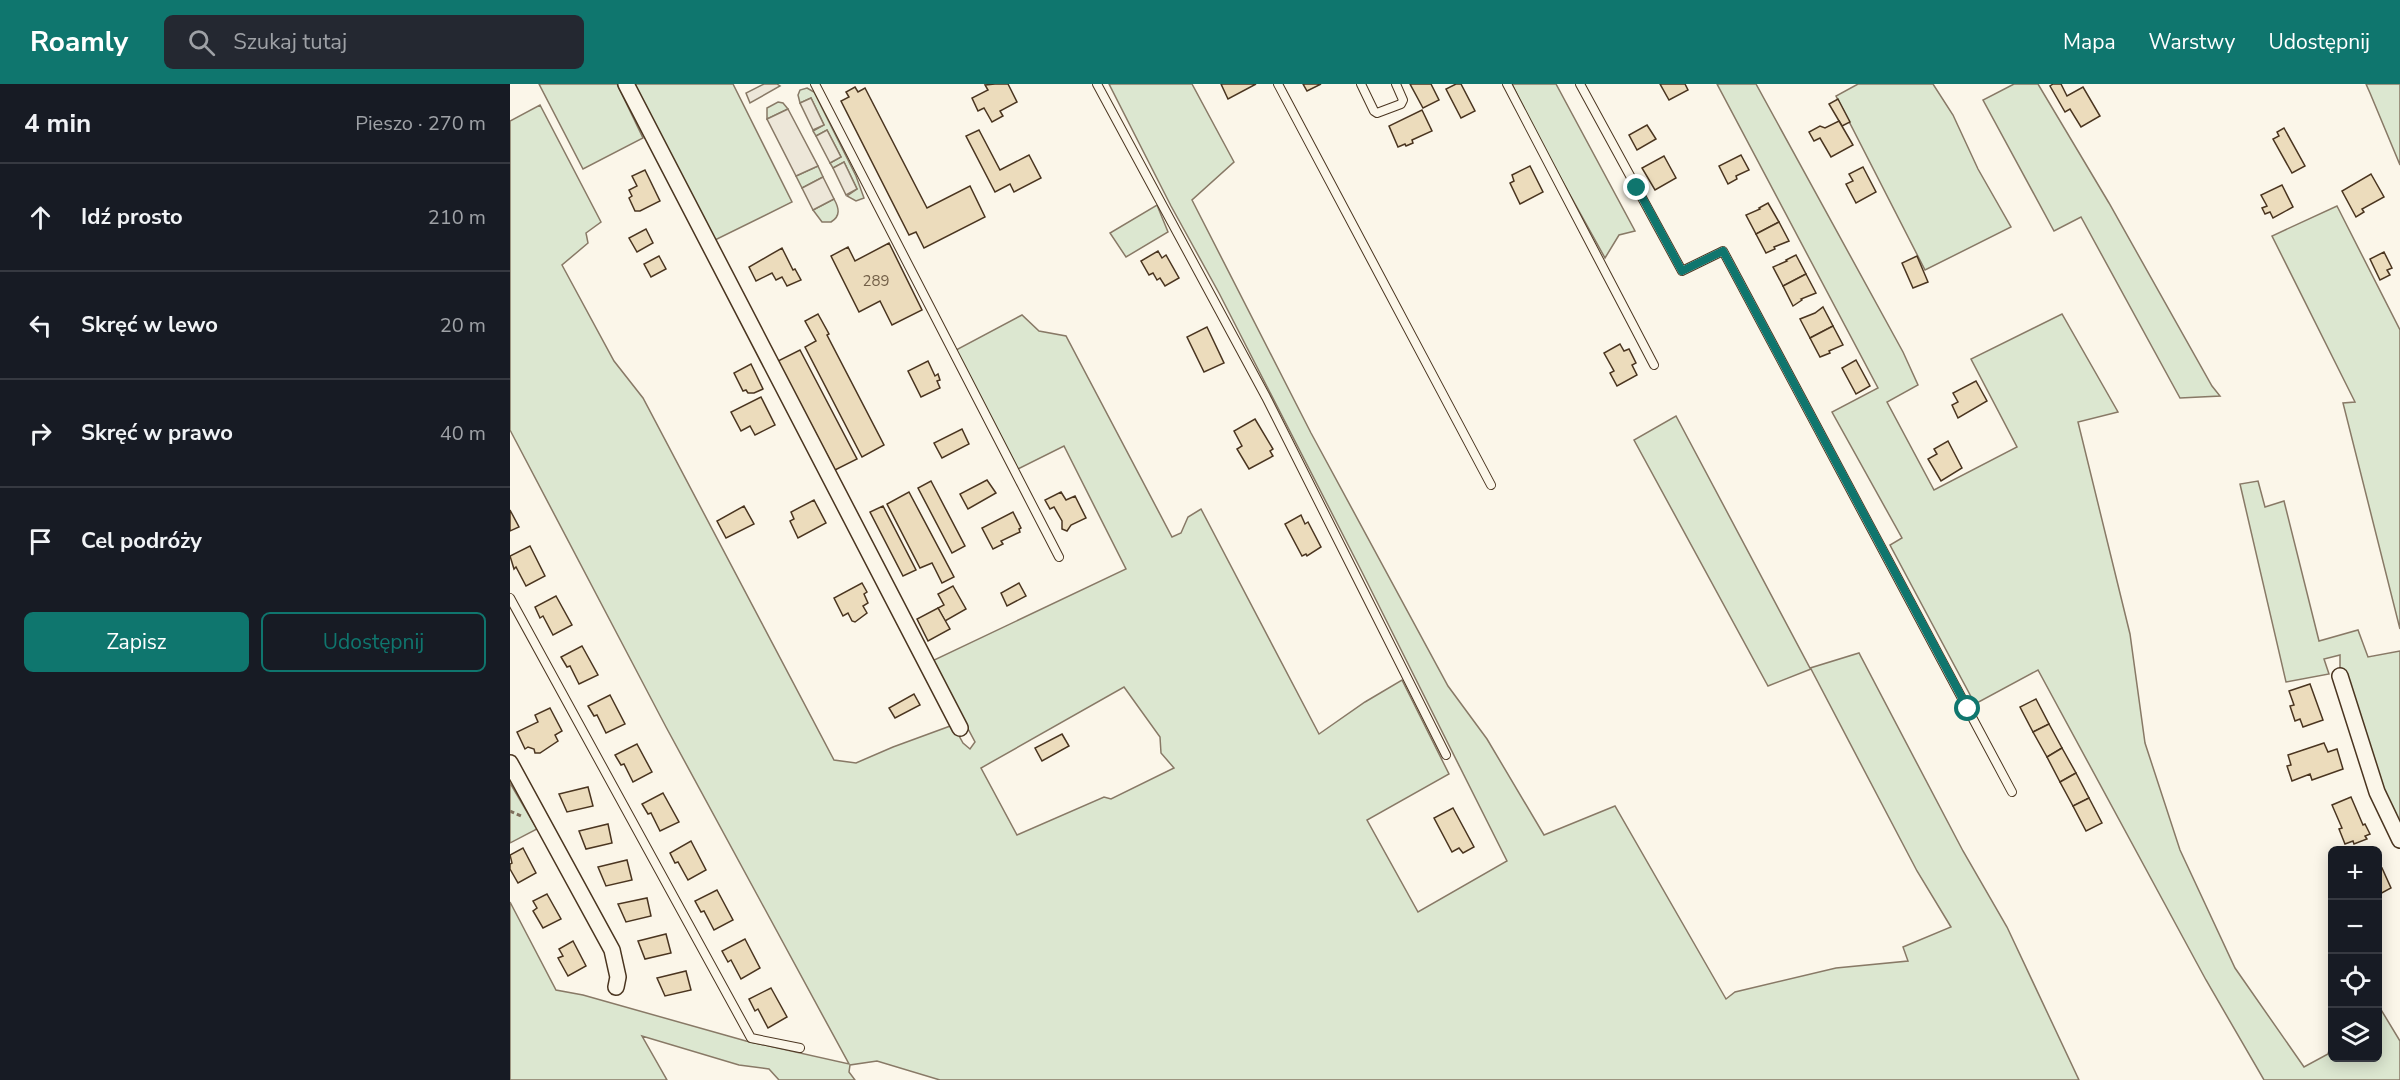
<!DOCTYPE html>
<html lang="pl">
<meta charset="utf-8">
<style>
body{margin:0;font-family:"Nunito Sans",sans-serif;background:#242831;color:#f1f3f6}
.controls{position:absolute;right:18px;bottom:18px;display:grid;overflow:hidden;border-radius:9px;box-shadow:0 3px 15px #0003}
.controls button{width:54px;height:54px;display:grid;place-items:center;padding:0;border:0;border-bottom:2px solid #363941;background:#171b24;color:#f1f3f6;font:30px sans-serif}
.stop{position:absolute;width:18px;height:18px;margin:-14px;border:4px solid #0f766e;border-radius:50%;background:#fff}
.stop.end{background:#0f766e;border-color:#fff;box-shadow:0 2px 6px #0008}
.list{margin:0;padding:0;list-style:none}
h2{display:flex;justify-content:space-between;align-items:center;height:78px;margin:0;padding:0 24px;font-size:26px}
h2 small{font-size:20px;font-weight:400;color:#9ea1a6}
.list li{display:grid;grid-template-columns:39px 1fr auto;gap:18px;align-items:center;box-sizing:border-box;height:108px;padding:0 24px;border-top:2px solid #363941}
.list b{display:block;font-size:22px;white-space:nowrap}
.list em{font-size:20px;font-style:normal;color:#9ea1a6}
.actions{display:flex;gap:12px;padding:18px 24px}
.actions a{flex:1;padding:14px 0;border:2px solid #0f766e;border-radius:9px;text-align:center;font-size:21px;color:#0f766e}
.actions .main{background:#0f766e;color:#fff}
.icon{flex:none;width:33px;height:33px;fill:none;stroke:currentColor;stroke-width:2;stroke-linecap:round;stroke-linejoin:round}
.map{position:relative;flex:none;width:1890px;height:996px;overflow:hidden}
header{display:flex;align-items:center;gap:36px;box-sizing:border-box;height:84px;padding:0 30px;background:#0f766e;color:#fff}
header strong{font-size:28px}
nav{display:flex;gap:33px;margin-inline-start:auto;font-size:21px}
.search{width:420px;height:54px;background:#242831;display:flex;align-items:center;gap:15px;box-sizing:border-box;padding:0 21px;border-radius:9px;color:#9ea1a6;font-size:22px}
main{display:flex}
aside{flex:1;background:#171b24}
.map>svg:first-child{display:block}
</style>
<header>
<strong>Roamly</strong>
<div class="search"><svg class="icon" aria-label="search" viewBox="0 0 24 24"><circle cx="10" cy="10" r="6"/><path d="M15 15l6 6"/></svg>Szukaj tutaj</div>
<nav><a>Mapa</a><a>Warstwy</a><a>Udostępnij</a></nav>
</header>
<main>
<aside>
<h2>4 min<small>Pieszo · 270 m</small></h2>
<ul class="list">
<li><svg class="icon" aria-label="ahead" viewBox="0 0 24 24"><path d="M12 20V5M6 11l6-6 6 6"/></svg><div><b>Idź prosto</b></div><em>210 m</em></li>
<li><svg class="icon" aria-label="left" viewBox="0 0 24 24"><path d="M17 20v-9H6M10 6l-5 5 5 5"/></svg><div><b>Skręć w lewo</b></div><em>20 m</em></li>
<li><svg class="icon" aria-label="right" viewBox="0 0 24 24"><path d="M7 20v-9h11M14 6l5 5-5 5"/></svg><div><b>Skręć w prawo</b></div><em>40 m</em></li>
<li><svg class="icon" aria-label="arrive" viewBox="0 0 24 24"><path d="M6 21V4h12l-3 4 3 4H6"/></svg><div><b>Cel podróży</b></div></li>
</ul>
<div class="actions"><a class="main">Zapisz</a><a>Udostępnij</a></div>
</aside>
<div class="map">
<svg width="1890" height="996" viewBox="0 0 1890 996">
<rect width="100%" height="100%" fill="#fbf6e9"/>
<!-- green -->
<g fill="#dce7d0" stroke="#887966" stroke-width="1.5" fill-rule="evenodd">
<polygon points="29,0 107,0 133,54 73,85"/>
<polygon points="122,0 223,0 282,118 203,157"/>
<path d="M599,0H682L724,78L682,116L801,349L938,602L977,655L1034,751L1105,722L1216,915L1225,908L1326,884L1398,877L1393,863L1441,843L1407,787L1301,585L1258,602L1124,356L1166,332L1300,584L1349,569L1453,767L1497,843L1569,996H430L367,977L340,981L339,988L345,996H269L259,985L229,981L132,952L157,996H0V818L46,906L73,911L236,957L339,980L156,643L0,346V37L30,21L91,138L76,149L78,159L52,181L104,277L133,314L324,676L346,679L383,663L443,641L453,659L460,665L465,658L422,577L616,485L554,362L508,385L446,266L512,231L529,247L556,252L662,453L671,449L678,433L691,425L809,650L855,618L892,596L939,690L857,736L908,828L997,777L852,488L709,209L661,122ZM614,603L650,653L651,669L664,684L601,715L594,713L507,751L471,684Z"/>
<polygon points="1002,0 1046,0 1125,147 1109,151 1095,174 1023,44"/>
<polygon points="1207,0 1246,0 1393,268 1408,301 1377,318 1424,406 1507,363 1461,275 1552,230 1608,328 1568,338 1620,550 1635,659 1670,766 1725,884 1794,983 1818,970 1822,955 1822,974 1868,974 1868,925 1870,924 1890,957 1890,996 1754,996 1696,896 1528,586 1465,620 1380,461 1392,454 1322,328 1368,304"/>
<polygon points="1348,0 1423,0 1443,31 1468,85 1501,143 1415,186 1326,12"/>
<polygon points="1504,0 1528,0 1599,119 1702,302 1710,312 1670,314 1571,133 1544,147 1473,16"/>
<polygon points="1856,0 1890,0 1890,81 1860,9"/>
<polygon points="297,4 304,8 346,92 354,114 346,117 337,112 347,105 334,78 323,84 320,79 331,73 317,46 306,52 303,47 314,41 301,14 290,19 288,11 290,6"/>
<polygon points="268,18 273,19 278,25 257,35 257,24"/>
<polygon points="308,82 313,93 292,104 286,92"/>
<path d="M324,115C329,124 331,132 321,138H312L303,126Z"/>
<polygon points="647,121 658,148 616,173 600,149"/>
<polygon points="1827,122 1890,246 1890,545 1833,319 1845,318 1762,152"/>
<polygon points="1748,397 1755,423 1774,417 1809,557 1848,546 1858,573 1890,567 1890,739 1882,726 1830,592 1830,571 1814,575 1819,590 1776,598 1730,400"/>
<polygon points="0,699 27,745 0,759"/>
</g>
<!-- parking -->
<g fill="#ede7d9" stroke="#887966" stroke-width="1.5">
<polygon points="254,0 267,0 270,2 240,19 236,9"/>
<polygon points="301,14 314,41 303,46 290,19"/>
<polygon points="278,25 308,82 286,92 257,35"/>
<polygon points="317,46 331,73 320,79 306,52"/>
<polygon points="334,78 347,105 336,111 323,84"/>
<polygon points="313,93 324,115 303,126 292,104"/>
</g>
<!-- building -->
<g fill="#ecdcbc" stroke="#4a3520" stroke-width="1.5">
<polygon points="485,0 498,0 507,18 490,27 493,32 482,38 474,24 468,27 462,14 478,6 475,1"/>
<polygon points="711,0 746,0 718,15"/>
<polygon points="793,0 811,0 797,7"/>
<polygon points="900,0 921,0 929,16 913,24"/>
<polygon points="946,0 951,0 965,27 951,34 936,5"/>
<polygon points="1150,0 1175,0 1178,6 1159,16"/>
<polygon points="1543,0 1551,0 1557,12 1573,3 1590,32 1571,43 1560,25 1555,28 1540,2"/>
<polygon points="345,3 348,8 355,4 417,124 460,102 475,133 414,164 406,148 399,151 331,17 339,13 336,8"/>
<polygon points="1328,15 1340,38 1332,42 1319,20"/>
<polygon points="912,26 922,47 902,56 903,59 896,62 895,60 888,63 879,42"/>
<polygon points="1329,37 1343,61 1321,73 1310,54 1304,57 1299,48 1310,42 1315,44"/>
<polygon points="1137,41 1146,55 1127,66 1119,51"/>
<polygon points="1774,44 1795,82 1782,89 1763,55 1769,52 1767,48"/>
<polygon points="469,46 490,86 519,71 531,94 504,108 500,100 485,108 456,52"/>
<polygon points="1231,71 1239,86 1226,92 1227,95 1218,100 1209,82"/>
<polygon points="1154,72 1166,94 1145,106 1132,84"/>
<polygon points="1020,82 1033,108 1010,120 1000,99 1004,97 1002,91"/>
<polygon points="1353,83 1366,108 1346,119 1336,100 1343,97 1339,90"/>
<polygon points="135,86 150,117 130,127 125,127 119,114 122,112 119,106 127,102 122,92"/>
<polygon points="1861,90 1874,113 1852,125 1854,128 1846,133 1832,107"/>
<polygon points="1772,101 1783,123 1763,134 1760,128 1755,130 1752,124 1757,122 1751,111"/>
<polygon points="1258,119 1269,138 1246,150 1236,131 1250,125 1249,124"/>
<polygon points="1269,138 1279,157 1264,163 1265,165 1256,169 1246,150"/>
<polygon points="136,145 143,159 127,168 119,154"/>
<polygon points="379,159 412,226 382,241 370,217 349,228 321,172 338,163 345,177"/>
<polygon points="272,164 283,186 285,185 291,196 277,202 272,193 266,196 262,189 246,197 239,183"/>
<polygon points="648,167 652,174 656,171 669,194 655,202 650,194 647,196 643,189 639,191 631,177"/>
<polygon points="1874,168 1882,184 1877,186 1880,191 1870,196 1860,175"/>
<polygon points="1286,171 1296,190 1273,202 1263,183 1277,177 1276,176"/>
<polygon points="149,172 156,185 141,193 134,180"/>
<polygon points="1407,172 1418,198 1403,204 1392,179"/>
<polygon points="1296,190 1306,209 1291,215 1292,216 1283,222 1273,202"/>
<polygon points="1313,223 1323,242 1300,254 1290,235 1305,229"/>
<polygon points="308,230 319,250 317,251 374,361 352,373 295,263 306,257 295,237"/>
<polygon points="1323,242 1333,261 1319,267 1320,269 1310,273 1300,254"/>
<polygon points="697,243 714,279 694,288 677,253"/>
<polygon points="1110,260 1114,267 1119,265 1126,279 1122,281 1127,291 1107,302 1100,289 1104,287 1094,269"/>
<polygon points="290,266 347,375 325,386 268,277"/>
<polygon points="1346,276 1360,302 1346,310 1332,284"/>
<polygon points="418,277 425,292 428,290 430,296 427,297 430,304 411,313 398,287"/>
<polygon points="241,280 253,305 244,309 238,309 236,306 233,307 224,289"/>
<polygon points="1466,297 1477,317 1448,334 1442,321 1448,318 1443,309"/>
<polygon points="251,313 265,341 245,351 240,342 231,347 221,328"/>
<polygon points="745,335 763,365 760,367 763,372 739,385 727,365 732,362 724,347"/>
<polygon points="452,345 459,360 432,374 424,359"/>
<polygon points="1438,357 1452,384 1431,397 1418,375 1427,370 1424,365"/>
<polygon points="477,396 486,409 458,425 450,410"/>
<polygon points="421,397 455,462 442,469 408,404"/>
<polygon points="399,408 444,493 432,499 422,479 410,484 377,420"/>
<polygon points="551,408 556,416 565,412 576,434 561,441 557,447 552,445 552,437 544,423 540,425 535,416"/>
<polygon points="304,416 316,439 288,454 280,437 284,435 281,428"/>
<polygon points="234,422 244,440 216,454 207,437"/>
<polygon points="373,422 406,486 393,492 360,428"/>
<polygon points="0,426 9,443 0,447"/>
<polygon points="503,428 511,444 509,445 510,448 491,457 493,460 483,465 472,444"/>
<polygon points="791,431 795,440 798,438 811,463 797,472 796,470 792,472 775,440"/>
<polygon points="20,462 35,492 16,502 6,483 4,485 0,472"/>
<polygon points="352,499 357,508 354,510 358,519 353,522 357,529 345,538 342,537 338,529 333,532 324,514"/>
<polygon points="509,499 516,512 497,522 491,509"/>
<polygon points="443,502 456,525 435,537 428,524 434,521 428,510"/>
<polygon points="46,512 62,541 43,551 33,532 30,534 25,523"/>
<polygon points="428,524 440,545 418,557 407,535"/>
<polygon points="72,562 88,591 69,600 60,582 57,583 51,573"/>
<polygon points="1800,600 1813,636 1793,643 1790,635 1785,637 1780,622 1784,621 1779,607"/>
<polygon points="404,610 410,621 385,634 379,624"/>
<polygon points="100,611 115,640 96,649 87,631 84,632 78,622"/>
<polygon points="1526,615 1539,640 1523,648 1510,623"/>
<polygon points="40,624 52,647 45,651 48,657 30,669 25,669 24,665 18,663 15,665 7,648 28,638 25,631"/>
<polygon points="1539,640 1552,664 1537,673 1523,648"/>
<polygon points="552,650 559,662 532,677 525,664"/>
<polygon points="1814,659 1818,668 1827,665 1833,685 1802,696 1800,690 1782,697 1777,682 1781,681 1778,671"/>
<polygon points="127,660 142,688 123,698 114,680 111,681 105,671"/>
<polygon points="1552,664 1566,689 1550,698 1537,673"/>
<polygon points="1566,689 1579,714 1563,722 1550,698"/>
<polygon points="78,703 83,722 57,728 49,710"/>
<polygon points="153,709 169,738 150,747 141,729 138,730 132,720"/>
<polygon points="1841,713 1853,741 1855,740 1860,750 1855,752 1857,755 1844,760 1843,757 1835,760 1829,745 1832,744 1822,721"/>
<polygon points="1579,714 1592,739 1576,747 1563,722"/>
<polygon points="943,724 964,763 953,769 949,764 942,768 924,734"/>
<polygon points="98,740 102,759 76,765 69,747"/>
<polygon points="181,757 196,786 178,796 168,778 165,779 160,769"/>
<polygon points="13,764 26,789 8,799 0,785 0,780 2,779 0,771"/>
<polygon points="117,776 122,796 96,802 88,783"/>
<polygon points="1868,781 1870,785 1872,784 1881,804 1868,811"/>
<polygon points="207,806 223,836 204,846 194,827 191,828 185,817"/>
<polygon points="37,810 51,835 33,844 23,827 27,824 23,817"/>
<polygon points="137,814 141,832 116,838 108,820"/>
<polygon points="156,850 161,869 135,875 128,857"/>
<polygon points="235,855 250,884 231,895 221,876 218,878 212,867"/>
<polygon points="63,857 76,882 58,892 48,874 53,872 49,865"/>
<polygon points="176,887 181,906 155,912 147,894"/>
<polygon points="261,904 277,933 258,944 248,925 245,927 239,915"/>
</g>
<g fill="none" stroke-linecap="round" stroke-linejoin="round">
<defs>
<g id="lane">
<polyline points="305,0 549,473"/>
<polyline points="587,0 756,313 936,671"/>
<polyline points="768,0 981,401"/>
<polyline points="851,0 864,27 867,29 891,20 893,16 886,0"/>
<polyline points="997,0 1144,281"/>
<polyline points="1070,0 1172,187 1213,167 1502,708"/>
<polyline points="0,514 241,954 290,964"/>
</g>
<g id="street">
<polyline points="116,0 450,644"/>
<polyline points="1830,592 1867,708 1890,756"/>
<polyline points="0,679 102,866 108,893 106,903"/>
</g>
</defs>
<!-- lane casing -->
<use href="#lane" stroke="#4a3520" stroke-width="10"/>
<!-- street casing -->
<use href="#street" stroke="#4a3520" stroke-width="18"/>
<!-- path -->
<polyline stroke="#7f6f5c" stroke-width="3" stroke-dasharray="4.5 3" stroke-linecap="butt" points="0,727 11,732"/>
<!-- lane -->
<use href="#lane" stroke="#fbf6e9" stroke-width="8"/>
<!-- street -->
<use href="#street" stroke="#fbf6e9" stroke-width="15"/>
</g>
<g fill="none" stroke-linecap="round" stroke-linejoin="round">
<!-- route -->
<polyline stroke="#0f766e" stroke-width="8" points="1127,104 1172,187 1213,167 1458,625"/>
</g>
<g text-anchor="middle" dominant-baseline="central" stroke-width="4.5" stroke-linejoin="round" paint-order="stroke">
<!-- number labels -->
<g font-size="15" fill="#725f47">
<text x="366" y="197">289</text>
</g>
</g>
</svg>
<div class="controls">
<button>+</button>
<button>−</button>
<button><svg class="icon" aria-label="locate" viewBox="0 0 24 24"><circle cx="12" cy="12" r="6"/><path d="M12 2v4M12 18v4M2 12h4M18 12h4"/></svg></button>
<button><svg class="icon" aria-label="layers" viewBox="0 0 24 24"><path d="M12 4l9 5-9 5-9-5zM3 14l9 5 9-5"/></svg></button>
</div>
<div class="stop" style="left:1458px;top:625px"></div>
<div class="stop end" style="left:1127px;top:104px"></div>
</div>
</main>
